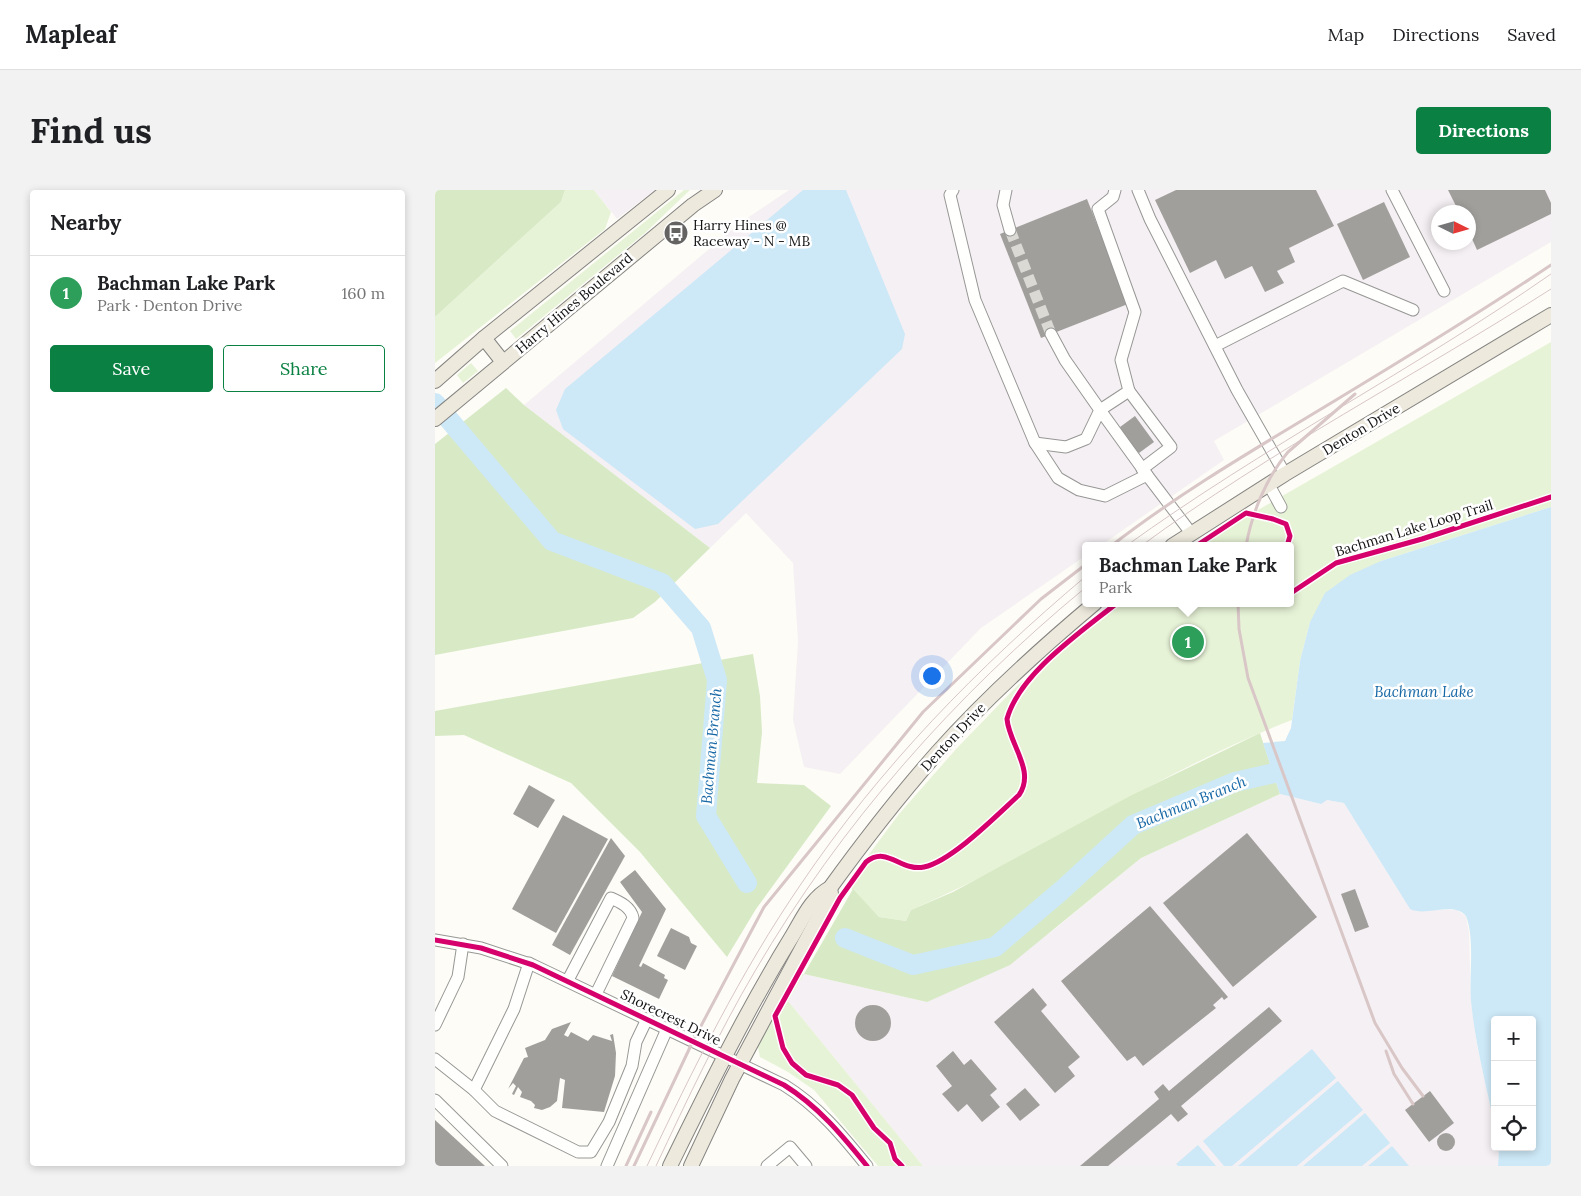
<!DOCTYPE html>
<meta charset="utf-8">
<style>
body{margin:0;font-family:Lora,serif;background:#f2f2f2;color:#202124}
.controls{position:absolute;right:15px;bottom:15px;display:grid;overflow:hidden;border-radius:5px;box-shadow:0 2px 8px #0003}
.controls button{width:45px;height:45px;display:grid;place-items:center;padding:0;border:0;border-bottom:1px solid #e0e0e0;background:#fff;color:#202124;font:25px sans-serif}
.compass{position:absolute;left:996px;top:15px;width:45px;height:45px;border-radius:50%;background:#fff;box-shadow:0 2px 8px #0003;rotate:95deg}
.you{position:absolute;left:496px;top:485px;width:18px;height:18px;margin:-12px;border:4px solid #fff;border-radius:50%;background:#1a73e8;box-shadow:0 0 0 8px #1a73e833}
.badge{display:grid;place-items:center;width:32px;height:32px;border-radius:50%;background:#0b8043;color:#fff;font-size:16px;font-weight:700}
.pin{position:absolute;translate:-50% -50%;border:2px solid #fff;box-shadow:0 1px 5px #0006}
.popup{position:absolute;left:647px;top:352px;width:212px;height:65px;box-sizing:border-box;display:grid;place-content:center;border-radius:5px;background:#fff;filter:drop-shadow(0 1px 4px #0005);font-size:16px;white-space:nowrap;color:#757577}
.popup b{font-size:19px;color:#202124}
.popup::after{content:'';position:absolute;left:50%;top:100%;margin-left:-10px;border:10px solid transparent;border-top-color:#fff}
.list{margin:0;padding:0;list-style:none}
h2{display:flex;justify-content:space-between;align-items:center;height:65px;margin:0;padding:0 20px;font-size:21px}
h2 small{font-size:16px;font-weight:400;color:#757577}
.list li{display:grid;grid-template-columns:32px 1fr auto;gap:15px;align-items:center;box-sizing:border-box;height:75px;padding:0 20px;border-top:1px solid #e0e0e0}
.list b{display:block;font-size:19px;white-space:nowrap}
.list p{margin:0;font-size:16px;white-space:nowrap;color:#757577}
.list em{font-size:16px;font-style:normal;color:#757577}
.actions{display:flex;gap:10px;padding:15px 20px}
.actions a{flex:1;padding:11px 0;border:1px solid #0b8043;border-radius:5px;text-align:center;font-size:18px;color:#0b8043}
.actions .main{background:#0b8043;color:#fff}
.icon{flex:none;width:28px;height:28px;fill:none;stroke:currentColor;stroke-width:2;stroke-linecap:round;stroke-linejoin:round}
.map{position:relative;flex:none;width:1116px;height:976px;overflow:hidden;border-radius:5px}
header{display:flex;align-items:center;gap:30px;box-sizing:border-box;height:70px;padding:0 25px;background:#fff;border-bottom:1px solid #e0e0e0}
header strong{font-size:24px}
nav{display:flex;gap:28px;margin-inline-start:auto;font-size:18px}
.intro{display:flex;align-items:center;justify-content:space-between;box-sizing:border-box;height:120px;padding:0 30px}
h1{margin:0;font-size:35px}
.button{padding:12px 22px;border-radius:5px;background:#0b8043;color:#fff;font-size:18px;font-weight:700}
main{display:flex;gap:30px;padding:0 30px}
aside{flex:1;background:#fff;border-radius:5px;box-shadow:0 2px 8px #0003}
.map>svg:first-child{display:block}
</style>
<header>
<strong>Mapleaf</strong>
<nav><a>Map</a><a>Directions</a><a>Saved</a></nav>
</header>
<div class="intro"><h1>Find us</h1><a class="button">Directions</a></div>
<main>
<aside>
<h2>Nearby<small></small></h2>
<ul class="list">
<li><span class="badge" style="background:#2e9e5b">1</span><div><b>Bachman Lake Park</b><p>Park · Denton Drive</p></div><em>160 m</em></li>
</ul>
<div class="actions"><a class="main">Save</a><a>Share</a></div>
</aside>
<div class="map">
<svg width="1116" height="976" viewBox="0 0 1116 976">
<rect width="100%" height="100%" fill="#fdfcf7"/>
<!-- industrial -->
<g fill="#f5f0f3" fill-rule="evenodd">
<polygon points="159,0 220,0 182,29"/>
<path d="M354,0H1116V52L779,251L789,270L665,356H650V366L546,438L405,584L369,577L358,530L363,451L358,373L311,323L275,358L89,215L305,33ZM1004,22H1034V52H1004Z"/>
<polygon points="845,604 886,614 891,610 909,613 975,719 1022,720 1031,726 1034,742 1036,812 1042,855 1060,937 1060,957 1064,958 1063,976 488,976 353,811 369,784 492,812 616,742 706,668"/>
</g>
<!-- green -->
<g fill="#e7f3d7">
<polygon points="130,0 159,0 176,22 170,39 0,173 0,127 126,12"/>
<polygon points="249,0 255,0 210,43 81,149 75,141"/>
<path d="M1116,152V317L946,371L875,432L865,471L857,530C724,581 607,664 476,720L471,731L444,727L412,694L464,624L522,558L582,496L682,413H856V356H760Z"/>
<polygon points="36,173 43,181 28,193 22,185"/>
<polygon points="361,782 369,784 353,811 488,976 443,976 379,900 353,882 325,867 322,853"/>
</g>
<!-- forest -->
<g fill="#d8eac5">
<polygon points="0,0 130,0 126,12 0,127"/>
<polygon points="71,198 89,215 275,358 220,412 198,428 0,465 0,254"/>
<polygon points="318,464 325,506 327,542 322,593 369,595 396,616 321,719 292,767 205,662 136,593 29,545 0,546 0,521"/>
<polygon points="825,543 845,604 706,668 575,775 492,812 369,784 418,699 444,727 471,731 476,720 518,702 695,606"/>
</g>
<!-- water -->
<g fill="#cde8f7">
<polygon points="368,0 411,0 470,144 467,159 283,334 260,339 128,239 121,220 130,199"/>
<path d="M1116,317V976H1063L1064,957H1097V830H1060V937C1051,895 1040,853 1036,811C1034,786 1040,749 1031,726C1019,711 991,727 975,719L909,613L892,610L886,614L845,604L828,553L850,551L856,538L865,471L875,432L890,403L915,385L946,371Z"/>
<polygon points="877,859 901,888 797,976 789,976 768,951"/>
<polygon points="903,891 928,920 862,976 803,976"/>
<polygon points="930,923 955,953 927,976 868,976"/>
<polygon points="763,955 781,976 743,976 741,974"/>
<polygon points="957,956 974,976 933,976"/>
</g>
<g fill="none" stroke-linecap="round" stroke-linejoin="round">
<!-- river -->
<g stroke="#cde8f7" stroke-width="20">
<polyline points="0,213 117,351 227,393 266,438 282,490 271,626 312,693"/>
<polyline points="410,748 478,775 560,757 626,701 698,635 800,592 865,577"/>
</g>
</g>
<!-- building -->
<g fill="#a19f9c">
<polygon points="741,0 881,0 899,36 854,58 860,72 842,81 849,93 830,102 817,76 790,89 781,70 755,83 720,10"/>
<polygon points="1013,0 1110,0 1116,13 1116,24 1042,60 1034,42 1034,22 1024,22"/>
<polygon points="652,9 693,114 606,148 565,44"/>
<polygon points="949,12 975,67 928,90 902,34"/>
<polygon points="700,226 719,252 704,263 702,261 700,262 685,237"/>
<polygon points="94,595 120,610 103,638 78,624"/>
<polygon points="128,625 173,649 121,743 77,719"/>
<polygon points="812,643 882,727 798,797 728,713"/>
<polygon points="176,648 190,666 135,765 117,755"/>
<polygon points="200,680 231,719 204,776 206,777 208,773 230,785 229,788 233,790 224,809 177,786 207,722 185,692"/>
<polygon points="920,699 934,737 920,742 906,704"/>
<polygon points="715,716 793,807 789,810 787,807 778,815 781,818 708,876 700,866 692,871 626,791"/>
<polygon points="236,738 254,747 256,753 262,756 250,780 222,766"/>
<polygon points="598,798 612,815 606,821 645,867 633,877 640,886 620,903 559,832"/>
<circle cx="438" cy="833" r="18"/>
<polygon points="834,817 847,831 746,916 753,924 743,932 736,924 673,976 645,976 724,909 719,902 728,894 734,901"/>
<polygon points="136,832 129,845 133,847 136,842 153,851 158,845 177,851 175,845 178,844 181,863 180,886 169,922 127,918 130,890 125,888 122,911 115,917 107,920 99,918 100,915 96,911 85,907 87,902 83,897 79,905 77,904 81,896 78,893 73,899 89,868 93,867 90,858 110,850 117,839"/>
<polygon points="518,861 529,875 536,869 562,899 555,905 565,917 547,932 532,914 523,922 507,904 517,896 501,876"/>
<polygon points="590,898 605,915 585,931 571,914"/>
<polygon points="995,901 1019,933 994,952 970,920"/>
<polygon points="0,930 50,976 0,976"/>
<circle cx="1011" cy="952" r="9"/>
</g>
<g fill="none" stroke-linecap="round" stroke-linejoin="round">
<!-- minor-tunnel -->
<polyline stroke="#dad9d4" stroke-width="11" stroke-dasharray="11 5.5" stroke-linecap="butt" points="575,40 616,144"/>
<defs>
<g id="minor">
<polyline points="518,0 515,5 540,110 600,253 623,288 644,300 670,306 712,285 756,343"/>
<polyline points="571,0 568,15 575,40"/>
<polyline points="680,0 678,7 663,19 700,122 686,170 694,201 665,220 712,285"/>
<polyline points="703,0 715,29 802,200 850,284"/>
<polyline points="957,0 1009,101"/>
<polyline points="780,156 908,91 978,120"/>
<polyline points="694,201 736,257 707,279"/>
<polyline points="600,253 631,257 651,249 665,220 630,170 616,144"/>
<polyline points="834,295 846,317"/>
<path d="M0,750L46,758L98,775L349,895C383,916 407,945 432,976"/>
<path d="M133,790L176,708C185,712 196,717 198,728L161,804"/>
<polyline points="0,835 23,787 28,754"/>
<polyline points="0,869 39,900 79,819 94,773"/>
<polyline points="39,900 60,921 143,962 156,962 174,932 197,876 201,852 212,829"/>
<polyline points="0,910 67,976"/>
<polyline points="172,976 232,839"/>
<polyline points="332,976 355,957 371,976"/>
</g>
<g id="major">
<polyline points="49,148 68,172"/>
<polyline points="0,191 49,148 233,0"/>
<polyline points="0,229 258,15 280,0"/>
<polyline points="737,356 850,284 1116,125"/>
<path d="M235,976C273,899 311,821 356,748C367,730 376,708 395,698C429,651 464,606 502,563C550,509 604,460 660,413"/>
<polyline points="256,976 297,889 396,704 395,698"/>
</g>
</defs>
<!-- minor casing -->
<use href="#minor" stroke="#979795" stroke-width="13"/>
<!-- major casing -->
<use href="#major" stroke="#858482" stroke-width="16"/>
<!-- minor -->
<use href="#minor" stroke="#fffffe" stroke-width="11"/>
<!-- major -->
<use href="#major" stroke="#ede9dc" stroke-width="14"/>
<!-- tram -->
<g stroke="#d9c6c7" stroke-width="1">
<path d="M691,356C828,257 978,180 1116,84"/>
<path d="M706,356C836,260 980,186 1116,99"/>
<path d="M212,976C258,879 305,783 366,694C445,577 543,477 650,387"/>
<path d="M221,976C252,910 283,844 320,781C406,634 519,506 650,398"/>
</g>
<!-- rail -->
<g stroke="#d9c6c7" stroke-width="3">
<path d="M676,356C747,301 825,256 901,210C974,166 1046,122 1116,75"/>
<path d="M811,356C817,323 831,288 853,262L920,204"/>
<polyline points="803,413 804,439 813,488 940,833 967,878 988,906"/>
<polyline points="951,861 959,884 978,914"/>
<polyline points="191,976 216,922"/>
<polyline points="199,976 258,851 329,717 488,522 606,409 650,375"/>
</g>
<defs>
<g id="cycleway">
<polyline points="761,356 811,323 838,329 851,334 855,346 852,356"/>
<polyline points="856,403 901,373 987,349 1116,307"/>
<path d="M0,750L46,758L98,775L349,895C383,916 407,945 432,976"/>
<path d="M467,976L460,969L455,953L439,938L417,905L403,895L371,885L357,873L348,858L340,826L405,708L431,672C452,655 466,682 489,677C517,671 562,625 584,605C601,581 574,554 572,529C584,484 646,442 682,413"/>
</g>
</defs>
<!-- cycleway casing -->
<use href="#cycleway" stroke="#fff" stroke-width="8"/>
<!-- cycleway -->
<use href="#cycleway" stroke="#d6006c" stroke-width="5"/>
</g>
<!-- icons -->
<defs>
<symbol id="bus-disc" viewBox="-11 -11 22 22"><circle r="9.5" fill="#646362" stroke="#fff"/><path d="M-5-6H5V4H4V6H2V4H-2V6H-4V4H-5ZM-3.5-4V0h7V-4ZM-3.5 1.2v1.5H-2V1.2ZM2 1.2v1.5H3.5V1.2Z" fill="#fff"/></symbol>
</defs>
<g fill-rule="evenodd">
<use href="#bus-disc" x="227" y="29" width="28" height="28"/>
</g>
<g text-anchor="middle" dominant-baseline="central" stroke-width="5" stroke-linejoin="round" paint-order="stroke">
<!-- poi labels -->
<g font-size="14" fill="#111" stroke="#fff" text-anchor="start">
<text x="258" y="35">Harry Hines @<tspan x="258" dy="16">Raceway - N - MB</tspan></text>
</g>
<!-- street labels -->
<g font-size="14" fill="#111" stroke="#fff">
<text transform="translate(139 113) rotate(-40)">Harry Hines Boulevard</text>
<text transform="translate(926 239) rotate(-31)">Denton Drive</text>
<text transform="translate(979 338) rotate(-17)">Bachman Lake Loop Trail</text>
<text transform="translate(518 547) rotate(-47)">Denton Drive</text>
<text transform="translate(236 827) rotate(26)">Shorecrest Drive</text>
</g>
<!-- water labels -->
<g font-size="15" font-style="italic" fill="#1768a6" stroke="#fff">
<text x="989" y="501">Bachman Lake</text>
<text transform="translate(276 556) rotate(-85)">Bachman Branch</text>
<text transform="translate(756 612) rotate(-22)">Bachman Branch</text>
</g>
</g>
</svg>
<div class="controls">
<button>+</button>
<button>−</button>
<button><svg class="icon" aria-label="locate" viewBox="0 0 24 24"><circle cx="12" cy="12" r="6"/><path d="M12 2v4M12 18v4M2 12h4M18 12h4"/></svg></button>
</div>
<svg class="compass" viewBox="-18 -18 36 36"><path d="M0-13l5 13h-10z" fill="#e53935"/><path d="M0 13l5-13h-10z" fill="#757577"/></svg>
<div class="you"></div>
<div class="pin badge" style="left:753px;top:452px;background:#2e9e5b">1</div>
<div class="popup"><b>Bachman Lake Park</b>Park</div>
</div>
</main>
